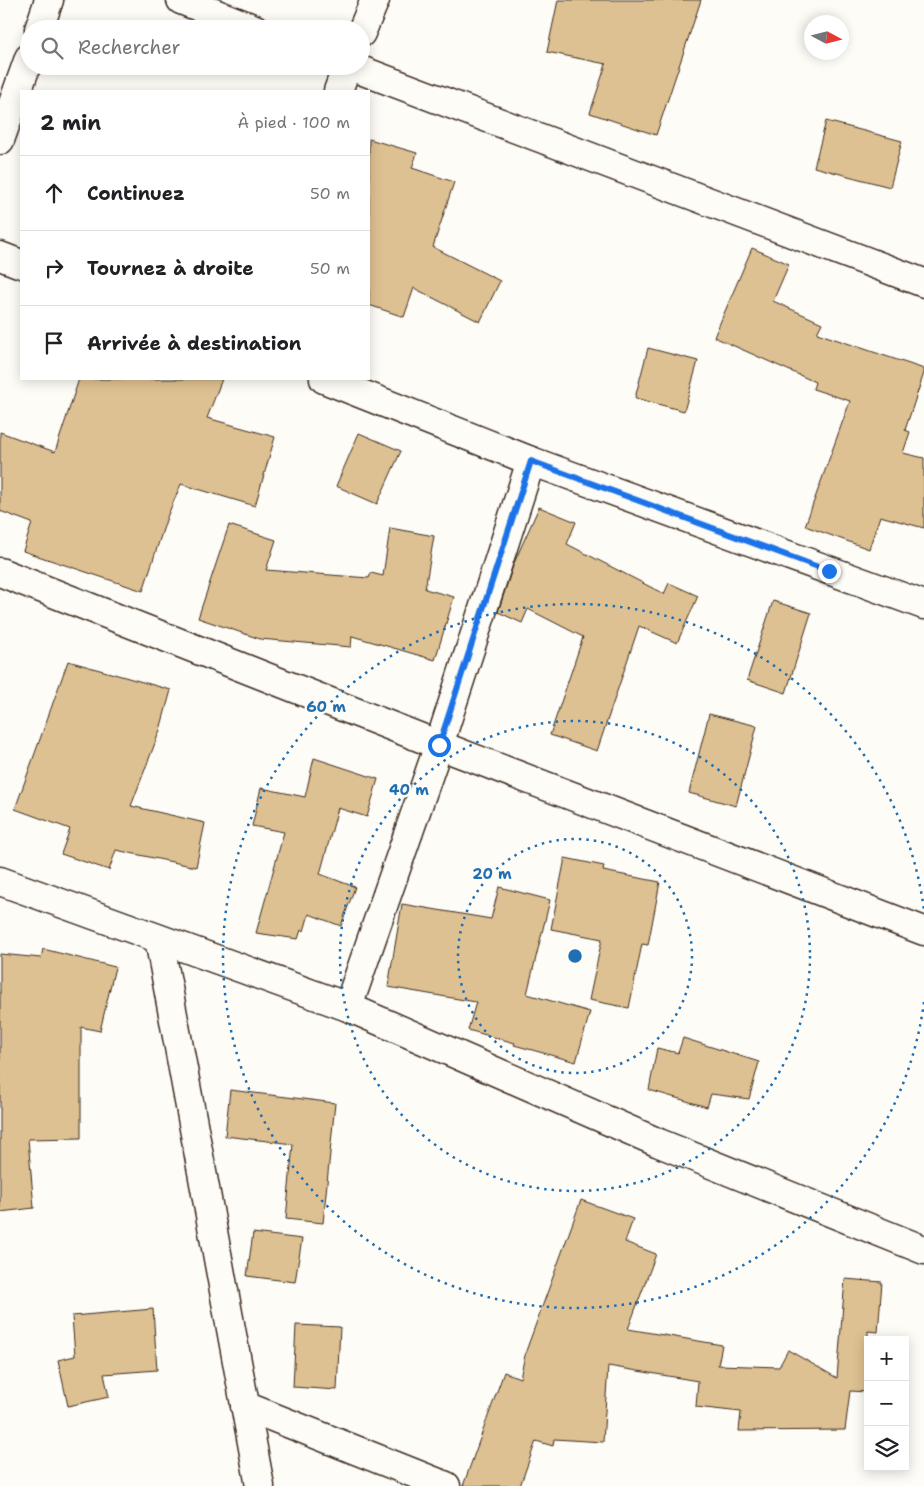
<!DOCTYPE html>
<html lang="fr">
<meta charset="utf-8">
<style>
body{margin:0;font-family:"Shantell Sans",sans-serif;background:#f2f2f2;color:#202124}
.controls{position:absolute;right:15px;bottom:15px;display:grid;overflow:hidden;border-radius:0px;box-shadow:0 2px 12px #0003}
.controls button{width:45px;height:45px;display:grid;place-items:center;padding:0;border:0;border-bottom:1px solid #e0e0e0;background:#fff;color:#202124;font:25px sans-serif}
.compass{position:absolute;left:804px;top:15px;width:45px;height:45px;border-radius:50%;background:#fff;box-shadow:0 2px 12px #0003;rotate:97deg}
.stop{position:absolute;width:15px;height:15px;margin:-11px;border:4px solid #1a73e8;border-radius:50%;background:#fff}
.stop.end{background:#1a73e8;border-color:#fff;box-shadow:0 1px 5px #0008}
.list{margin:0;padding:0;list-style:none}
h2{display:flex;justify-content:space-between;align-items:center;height:65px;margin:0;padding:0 20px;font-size:21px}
h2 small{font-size:16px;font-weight:400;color:#757577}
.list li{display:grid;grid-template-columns:32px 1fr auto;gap:15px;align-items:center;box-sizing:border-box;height:75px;padding:0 20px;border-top:1px solid #e0e0e0}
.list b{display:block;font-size:19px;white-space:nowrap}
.list em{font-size:16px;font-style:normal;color:#757577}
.icon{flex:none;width:28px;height:28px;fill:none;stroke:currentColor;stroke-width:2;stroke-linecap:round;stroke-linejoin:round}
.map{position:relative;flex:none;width:924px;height:1486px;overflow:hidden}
.search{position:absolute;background:#fff;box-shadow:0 2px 12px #0003;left:20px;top:20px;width:350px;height:55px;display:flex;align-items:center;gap:12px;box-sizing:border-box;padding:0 18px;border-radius:28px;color:#757577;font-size:19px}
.panel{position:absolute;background:#fff;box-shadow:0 2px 12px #0003;left:20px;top:90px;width:350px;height:290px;border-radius:0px}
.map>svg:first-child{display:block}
</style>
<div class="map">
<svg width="924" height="1486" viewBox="0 0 924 1486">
<rect width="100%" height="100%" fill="#fdfcf7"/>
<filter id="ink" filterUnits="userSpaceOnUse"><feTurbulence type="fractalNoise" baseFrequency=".02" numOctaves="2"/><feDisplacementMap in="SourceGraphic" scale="10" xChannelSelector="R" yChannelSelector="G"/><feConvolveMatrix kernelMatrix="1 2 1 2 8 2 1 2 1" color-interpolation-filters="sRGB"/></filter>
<g filter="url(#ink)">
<!-- building -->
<g fill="#dec192" stroke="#3b2a1e">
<polygon points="558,0 701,0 656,135 590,113 606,64 547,52"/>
<polygon points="826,121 902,141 890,187 814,167"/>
<polygon points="369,139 417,153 412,168 454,182 433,247 500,281 480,322 414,288 404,317 369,305"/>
<polygon points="752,248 789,264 773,301 822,323 817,333 924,369 924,373 905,430 910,432 903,453 924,458 924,528 880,516 869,549 805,526 850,401 813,389 815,382 714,337"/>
<polygon points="648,348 698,361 684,411 635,398"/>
<polygon points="79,379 222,379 207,418 275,437 255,506 181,484 167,517 143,591 23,551 32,523 0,511 0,432 55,452"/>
<polygon points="359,433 401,451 377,504 336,486"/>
<polygon points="539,507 576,522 567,544 664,594 669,583 698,596 677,643 639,626 597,751 550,735 583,637 528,609 522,623 498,612 514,563"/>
<polygon points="229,525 276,540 266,570 369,578 371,573 383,576 390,528 434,536 425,589 454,597 435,660 352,636 351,647 260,639 198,618"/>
<polygon points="773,601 811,613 786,693 747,680"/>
<polygon points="68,661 171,690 160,730 131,806 205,823 196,867 116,850 109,870 61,854 70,829 15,809"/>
<polygon points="709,714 757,726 736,806 689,793"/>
<polygon points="314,758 378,779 367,817 338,808 320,874 355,887 341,926 309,914 304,931 301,930 298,939 256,933 284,832 252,826 261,788 305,797"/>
<polygon points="565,858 604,866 603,871 660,882 648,945 642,944 629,1008 589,1000 602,939 551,929"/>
<polygon points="499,887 550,900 527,994 590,1012 576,1062 514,1045 515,1043 468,1030 476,1002 388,987 402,904 491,919"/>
<polygon points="43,949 115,967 100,1031 81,1027 81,1138 28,1139 34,1208 0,1212 0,954 41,958"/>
<polygon points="683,1038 759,1062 749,1099 711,1094 707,1107 649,1090 657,1048 678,1053"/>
<polygon points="230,1090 335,1103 323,1223 286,1219 293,1144 225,1136"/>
<polygon points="581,1200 633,1219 625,1242 656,1254 628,1329 722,1345 718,1365 779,1367 788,1350 837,1378 845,1279 882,1282 878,1332 868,1331 868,1392 850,1391 845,1430 739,1431 741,1412 696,1407 698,1381 608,1366 603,1442 554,1439 553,1446 536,1441 520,1486 463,1486 504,1372 520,1378 526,1351"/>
<polygon points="253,1233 302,1239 295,1282 247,1276"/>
<polygon points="153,1309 157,1370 104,1374 109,1397 68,1406 58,1360 75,1356 72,1316"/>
<polygon points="296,1325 340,1327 337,1390 293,1387"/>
</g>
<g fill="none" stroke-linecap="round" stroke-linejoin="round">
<defs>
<g id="minor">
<polyline points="181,0 255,29"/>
<polyline points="39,29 49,0"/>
<polyline points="361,33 375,0"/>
<polyline points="350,66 924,283"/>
<polyline points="338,91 347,66"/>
<polyline points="0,140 29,58"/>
<polyline points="0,256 21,264"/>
<polyline points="324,379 531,461 924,605"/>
<polyline points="0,572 439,745 924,931"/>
<polyline points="0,881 348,1007 659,1143 924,1250"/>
<polyline points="159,939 260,1486"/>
<polyline points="348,1007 439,745 531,461"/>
<polyline points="245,1406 446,1486"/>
</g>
</defs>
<!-- minor casing -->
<use href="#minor" stroke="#3b2a1e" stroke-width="31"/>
<!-- minor -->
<use href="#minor" stroke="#fdfcf7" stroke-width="28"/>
</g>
</g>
<g fill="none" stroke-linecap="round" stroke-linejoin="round" filter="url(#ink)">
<!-- route -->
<polyline stroke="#1a73e8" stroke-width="6" points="439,745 531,461 829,571"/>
</g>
<!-- distance rings -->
<g fill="none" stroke="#1f6fb2" stroke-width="2.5" stroke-dasharray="2.5 5">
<circle cx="575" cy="956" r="117"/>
<circle cx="575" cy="956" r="235"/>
<path d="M924 1002A352 352 0 1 1 924 910"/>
</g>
<circle cx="575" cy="956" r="8" fill="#1f6fb2" stroke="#fdfcf7" stroke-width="2.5"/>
<g font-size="15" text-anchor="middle" font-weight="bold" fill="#1f6fb2" stroke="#fdfcf7" stroke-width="4.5" stroke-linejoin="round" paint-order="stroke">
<text x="326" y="712">60 m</text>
<text x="409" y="795">40 m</text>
<text x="492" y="879">20 m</text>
</g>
</svg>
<div class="controls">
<button>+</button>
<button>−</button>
<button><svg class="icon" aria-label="layers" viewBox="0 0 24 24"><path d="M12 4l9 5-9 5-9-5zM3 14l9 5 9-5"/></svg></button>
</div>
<svg class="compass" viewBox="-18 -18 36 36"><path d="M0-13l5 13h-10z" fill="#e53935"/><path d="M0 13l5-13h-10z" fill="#757577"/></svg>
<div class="stop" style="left:439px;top:745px"></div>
<div class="stop end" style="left:829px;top:571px"></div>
<div class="search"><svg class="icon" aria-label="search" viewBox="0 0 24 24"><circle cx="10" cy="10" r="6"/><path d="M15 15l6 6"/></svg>Rechercher</div>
<section class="panel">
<h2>2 min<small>À pied · 100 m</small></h2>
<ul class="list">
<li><svg class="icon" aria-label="ahead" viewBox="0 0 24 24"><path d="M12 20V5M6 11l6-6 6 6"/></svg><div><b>Continuez</b></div><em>50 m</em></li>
<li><svg class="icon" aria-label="right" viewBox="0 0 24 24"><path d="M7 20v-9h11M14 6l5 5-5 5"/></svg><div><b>Tournez à droite</b></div><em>50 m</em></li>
<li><svg class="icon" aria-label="arrive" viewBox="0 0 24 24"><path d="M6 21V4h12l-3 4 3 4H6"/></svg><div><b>Arrivée à destination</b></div></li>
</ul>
</section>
</div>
